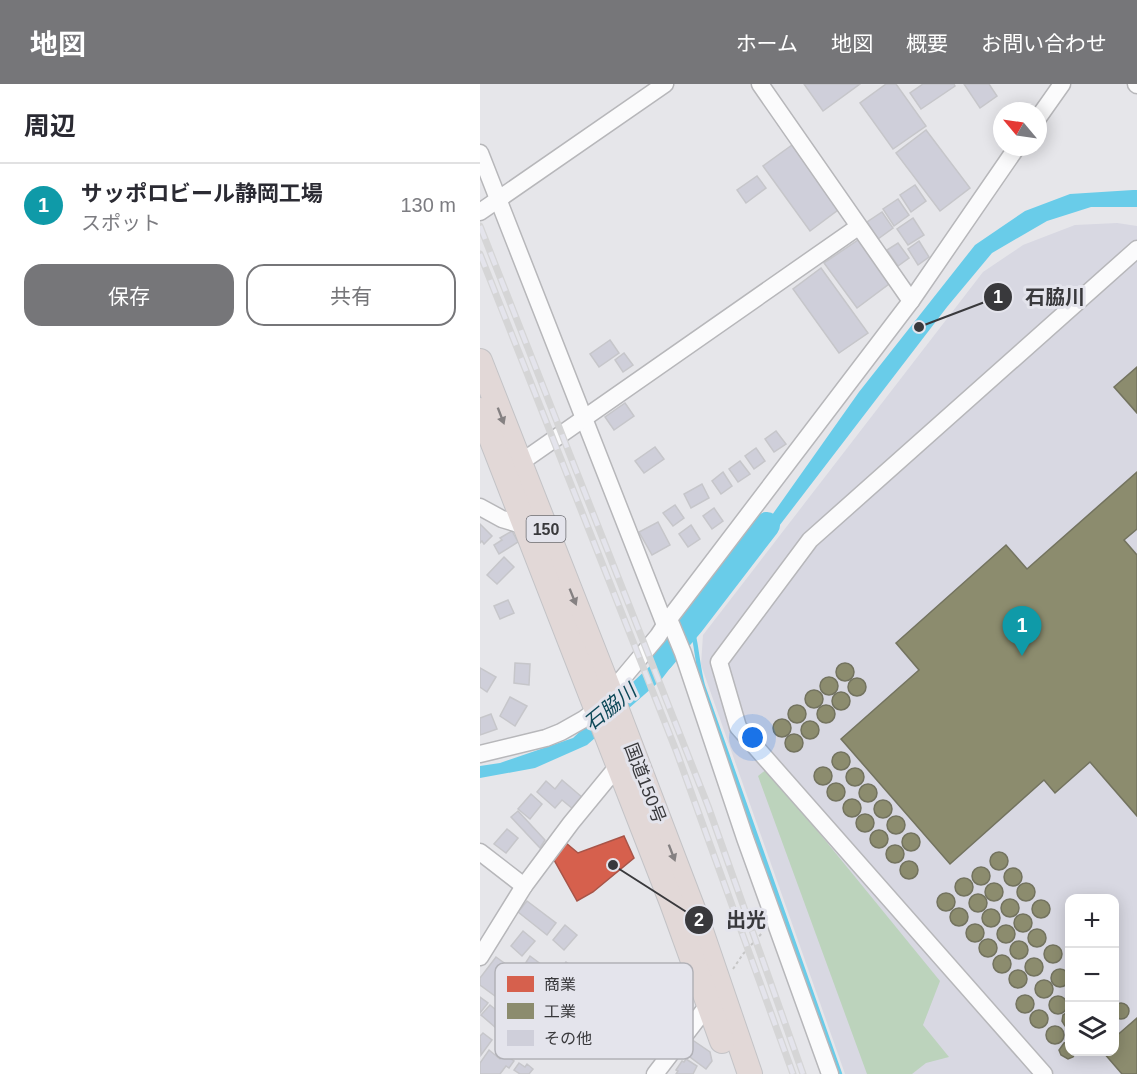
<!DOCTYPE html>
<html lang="ja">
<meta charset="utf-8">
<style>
body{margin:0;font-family:Arial,"Noto Sans JP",sans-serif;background:#f2f2f3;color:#2b2b33}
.controls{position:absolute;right:18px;bottom:18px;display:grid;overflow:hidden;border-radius:12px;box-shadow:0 3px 15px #0003}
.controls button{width:54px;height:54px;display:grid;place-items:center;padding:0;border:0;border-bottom:2px solid #e1e1e2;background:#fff;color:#2b2b33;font:30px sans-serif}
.compass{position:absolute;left:513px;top:18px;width:54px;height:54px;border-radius:50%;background:#fff;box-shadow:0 3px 15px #0003;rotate:299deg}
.you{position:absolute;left:273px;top:654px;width:21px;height:21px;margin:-15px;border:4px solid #fff;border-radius:50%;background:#1a73e8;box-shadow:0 0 0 9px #1a73e833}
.badge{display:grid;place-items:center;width:39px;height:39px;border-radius:50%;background:#767679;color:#fff;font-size:20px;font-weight:700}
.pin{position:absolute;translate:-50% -50px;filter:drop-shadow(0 2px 3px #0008)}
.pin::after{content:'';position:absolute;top:32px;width:21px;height:18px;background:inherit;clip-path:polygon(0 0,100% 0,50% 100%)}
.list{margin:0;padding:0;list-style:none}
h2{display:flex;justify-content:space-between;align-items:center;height:78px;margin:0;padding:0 24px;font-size:26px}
h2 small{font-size:20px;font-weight:400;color:#7c7c81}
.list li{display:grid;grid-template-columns:39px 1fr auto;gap:18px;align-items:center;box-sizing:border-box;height:84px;padding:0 24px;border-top:2px solid #e1e1e2}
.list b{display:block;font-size:22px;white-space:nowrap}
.list p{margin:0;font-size:20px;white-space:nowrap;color:#7c7c81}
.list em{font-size:20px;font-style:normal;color:#7c7c81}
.actions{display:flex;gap:12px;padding:18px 24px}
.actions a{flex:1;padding:14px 0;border:2px solid #767679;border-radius:18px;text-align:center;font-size:21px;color:#767679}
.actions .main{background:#767679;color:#fff}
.icon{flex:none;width:33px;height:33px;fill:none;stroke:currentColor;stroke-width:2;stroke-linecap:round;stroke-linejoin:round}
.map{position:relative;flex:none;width:657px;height:990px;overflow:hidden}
header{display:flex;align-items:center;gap:36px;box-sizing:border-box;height:84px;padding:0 30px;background:#767679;color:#fff}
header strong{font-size:28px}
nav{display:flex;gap:33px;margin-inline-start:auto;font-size:21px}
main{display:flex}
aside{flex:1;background:#fff}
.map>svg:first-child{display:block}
</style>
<header>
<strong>地図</strong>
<nav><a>ホーム</a><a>地図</a><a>概要</a><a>お問い合わせ</a></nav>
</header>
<main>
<aside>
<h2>周辺<small></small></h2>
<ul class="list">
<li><span class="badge" style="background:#0f9aa8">1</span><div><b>サッポロビール静岡工場</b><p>スポット</p></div><em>130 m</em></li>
</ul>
<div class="actions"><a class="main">保存</a><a>共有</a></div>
</aside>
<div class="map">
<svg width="657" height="990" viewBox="0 0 657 990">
<rect width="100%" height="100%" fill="#e6e6ea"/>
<!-- built -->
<path fill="#d8d8e2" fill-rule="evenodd" d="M637,139L657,142V990H365L221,581L223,551L503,188L543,161L595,141ZM590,814H634V968H590Z"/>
<!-- green -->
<polygon fill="#bcd3bc" points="287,685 460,897 443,941 469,973 446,979 432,990 387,990 278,692"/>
<!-- water -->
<polygon fill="#69cce9" points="653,106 657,106 657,123 611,123 567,137 512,169 467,223 181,596 107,661 55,684 0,694 0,682 20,679 93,654 215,540 379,308 495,161 545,127 590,110"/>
<!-- shops -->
<polygon fill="#d6604d" stroke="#a75448" stroke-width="1.5" points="144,752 154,774 113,808 97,817 73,774 86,759 98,769"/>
<!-- industry -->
<g fill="#8c8c6e" stroke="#73735f" stroke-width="1.5">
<polygon points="657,283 657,329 634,303"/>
<polygon points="657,388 657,445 644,456 657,471 657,732 610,678 575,709 564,696 470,780 361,655 439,586 416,559 526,461 547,485"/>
<circle cx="365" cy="588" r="9"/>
<circle cx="349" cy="602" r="9"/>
<circle cx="377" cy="603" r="9"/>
<circle cx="334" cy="615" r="9"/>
<circle cx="361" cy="617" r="9"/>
<circle cx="346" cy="630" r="9"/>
<circle cx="317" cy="630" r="9"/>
<circle cx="302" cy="644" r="9"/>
<circle cx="330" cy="646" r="9"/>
<circle cx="314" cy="659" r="9"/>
<circle cx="361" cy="677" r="9"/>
<circle cx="343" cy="692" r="9"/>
<circle cx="375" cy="693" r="9"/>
<circle cx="356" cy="708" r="9"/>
<circle cx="388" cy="709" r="9"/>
<circle cx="372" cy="724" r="9"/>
<circle cx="403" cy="725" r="9"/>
<circle cx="385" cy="739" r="9"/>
<circle cx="416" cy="741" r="9"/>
<circle cx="399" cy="755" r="9"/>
<circle cx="431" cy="758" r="9"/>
<circle cx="415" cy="770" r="9"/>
<circle cx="519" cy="777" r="9"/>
<circle cx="429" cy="786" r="9"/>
<circle cx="501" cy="792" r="9"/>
<circle cx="533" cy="793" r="9"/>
<circle cx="484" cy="803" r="9"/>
<circle cx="546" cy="808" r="9"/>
<circle cx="514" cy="808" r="9"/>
<circle cx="466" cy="818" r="9"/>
<circle cx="498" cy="819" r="9"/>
<circle cx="530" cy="824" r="9"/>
<circle cx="561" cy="825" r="9"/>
<circle cx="479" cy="833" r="9"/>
<circle cx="511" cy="834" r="9"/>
<circle cx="543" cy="839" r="9"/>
<circle cx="495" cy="849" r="9"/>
<circle cx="526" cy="850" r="9"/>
<circle cx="557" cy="854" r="9"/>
<circle cx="508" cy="864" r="9"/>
<circle cx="539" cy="866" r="9"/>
<circle cx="573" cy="870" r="9"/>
<circle cx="522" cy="880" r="9"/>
<circle cx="554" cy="883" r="9"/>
<circle cx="580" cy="894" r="9"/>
<circle cx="538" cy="895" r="9"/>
<circle cx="564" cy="905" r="9"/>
<circle cx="545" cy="920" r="9"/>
<circle cx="578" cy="921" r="9"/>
<circle cx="641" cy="927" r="8"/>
<circle cx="559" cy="935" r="9"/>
<polygon points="588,928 590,928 590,945 585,942 582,937 583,931"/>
<polygon points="657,934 657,990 642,990 623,968 634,968 634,954"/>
<circle cx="575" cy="951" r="9"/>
<polygon points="589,958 590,968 596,968 593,973 588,975 581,971 579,966 584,959"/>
</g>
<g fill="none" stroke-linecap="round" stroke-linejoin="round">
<!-- stream -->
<path stroke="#69cce9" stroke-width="4.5" d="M211,540C217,560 217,581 223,602L360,990"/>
<!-- river -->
<polyline stroke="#69cce9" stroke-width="26" points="181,575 211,540 287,441"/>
</g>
<!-- building -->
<g fill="#cfcfda" stroke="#c6c6ca" stroke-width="1.5">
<polygon points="324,0 380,0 343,27"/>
<polygon points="406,0 416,0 446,42 413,65 380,19"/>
<polygon points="443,0 474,0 475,2 441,25 430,9"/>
<polygon points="484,0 509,0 517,12 500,24"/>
<polygon points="446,46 490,104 460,127 416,69"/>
<polygon points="312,61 358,126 330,147 283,82"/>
<polygon points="277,92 286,104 266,119 257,106"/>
<polygon points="435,101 446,117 431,128 420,111"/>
<polygon points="418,115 429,131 414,142 403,125"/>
<polygon points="402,128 413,144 398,155 387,138"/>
<polygon points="433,134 444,151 428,161 417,145"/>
<polygon points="378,156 409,200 377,224 344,179"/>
<polygon points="439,157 449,173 438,181 428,165"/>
<polygon points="418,159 429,174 418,182 407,166"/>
<polygon points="341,184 388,249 359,269 313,205"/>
<polygon points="130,256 139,269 119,283 110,270"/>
<polygon points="144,269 153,281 143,288 135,276"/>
<polygon points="145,319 154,332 134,346 125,333"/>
<polygon points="296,347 306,360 294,368 285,355"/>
<polygon points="175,363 184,375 164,389 155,377"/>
<polygon points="276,364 285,377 274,385 265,372"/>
<polygon points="260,377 270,390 258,398 249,385"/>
<polygon points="243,388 252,402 241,410 232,397"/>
<polygon points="222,400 229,414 211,424 204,410"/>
<polygon points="195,421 204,434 193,442 183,429"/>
<polygon points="234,424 243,437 232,445 223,432"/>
<polygon points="178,438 190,461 172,471 159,448"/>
<polygon points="0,440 12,452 4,460 2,457 0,459"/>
<polygon points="211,441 220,455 208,463 199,450"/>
<polygon points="32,447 38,458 19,470 14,461 22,456 20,454"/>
<polygon points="24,473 34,483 17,500 7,491"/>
<polygon points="28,516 34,529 20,535 14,522"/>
<polygon points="35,579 50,580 49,601 34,599"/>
<polygon points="0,584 16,593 7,608 0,603"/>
<polygon points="30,613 47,622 35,642 20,632"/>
<polygon points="11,630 17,645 0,651 0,634"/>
<polygon points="82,696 103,714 93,725 82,716 75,724 57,708 66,697 75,705"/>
<polygon points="51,710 62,720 50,735 38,725"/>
<polygon points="38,727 65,756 60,764 31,733"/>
<polygon points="27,745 38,754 26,769 14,760"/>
<polygon points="47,817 76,839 67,851 38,828"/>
<polygon points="85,841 97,851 84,866 73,856"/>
<polygon points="43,847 55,857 42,872 31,862"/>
<polygon points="50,872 70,887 61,898 43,883"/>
<polygon points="16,873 34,886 30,891 44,902 48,897 59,906 42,929 24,916 34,902 27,896 15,912 0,901 0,894"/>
<polygon points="86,878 101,889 85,911 69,900"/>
<polygon points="0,913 8,919 0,929"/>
<polygon points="10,921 32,939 30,942 40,950 37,955 27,946 23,950 1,931"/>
<polygon points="3,949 12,956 1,971 0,952"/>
<polygon points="211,955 230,968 232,977 226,985 202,967"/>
<polygon points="9,966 20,975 24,970 34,977 29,984 26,982 20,990 0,990 0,979"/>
<polygon points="206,975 217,982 213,990 196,990 198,987 196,986 202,977 204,978"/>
<polygon points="39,979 45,983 47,980 53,985 49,990 40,990 34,986"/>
</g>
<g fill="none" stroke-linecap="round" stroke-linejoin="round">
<defs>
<g id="minor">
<polyline points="280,0 431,217"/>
<polyline points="656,0 657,1"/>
<polyline points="558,34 582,0"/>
<polyline points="0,69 185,541"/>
<polyline points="0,128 185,0"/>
<polyline points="40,379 378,143"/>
<polyline points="0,423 22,435 45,442"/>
<polyline points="189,535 203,569 265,754 350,990"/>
<polyline points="0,670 66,654 81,648 104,635 116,626 178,552 189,535 431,217 537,63"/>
<polyline points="0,768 44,802"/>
<polyline points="0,873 44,802 91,739 137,683"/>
<polyline points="175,990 228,921"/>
<polyline points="564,990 258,643 239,578 330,456 657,165"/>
</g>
<g id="highway">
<polyline points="0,277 132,613 218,838 270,990"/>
<polyline points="0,326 192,819 242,957"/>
</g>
</defs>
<!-- minor casing -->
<use href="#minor" stroke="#b7b7ba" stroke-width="19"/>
<!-- highway casing -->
<use href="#highway" stroke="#c3c3c6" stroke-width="26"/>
<!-- path -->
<polyline stroke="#c6c6c6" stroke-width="2" stroke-dasharray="3 3" stroke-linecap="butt" points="253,885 263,870 283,848"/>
<!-- minor -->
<use href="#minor" stroke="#fbfbfc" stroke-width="16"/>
<!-- highway -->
<use href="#highway" stroke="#e2d8d7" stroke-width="24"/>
<defs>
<g id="rail">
<polyline points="0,142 228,722 323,990"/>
<polyline points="0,170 197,669 313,990"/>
</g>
</defs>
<!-- rail casing -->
<use href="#rail" stroke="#d5d5d6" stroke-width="7"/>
<!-- rail -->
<use href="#rail" stroke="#e4e4ec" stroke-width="4.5" stroke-dasharray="14" stroke-linecap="butt"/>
</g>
<!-- one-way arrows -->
<defs><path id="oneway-solid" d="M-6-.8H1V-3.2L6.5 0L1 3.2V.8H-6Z" transform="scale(1.5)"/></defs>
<g fill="#858182">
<use href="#oneway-solid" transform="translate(21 332) rotate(69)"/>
<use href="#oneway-solid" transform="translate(93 513) rotate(68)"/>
<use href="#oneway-solid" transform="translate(192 769) rotate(69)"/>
</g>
<g text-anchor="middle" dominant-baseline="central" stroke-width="6" stroke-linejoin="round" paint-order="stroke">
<!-- shield labels -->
<rect fill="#e4e4ec" stroke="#6c6c71" stroke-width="1.5" x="46.5" y="432" width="39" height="26" rx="4.5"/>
<g font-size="16" font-weight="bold" fill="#39393c">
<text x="66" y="445">150</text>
</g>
<!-- street labels -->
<g font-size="18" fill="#39393c" stroke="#e4e4ec">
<text transform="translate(165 699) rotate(69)">国道150号</text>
</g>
<!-- water labels -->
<g font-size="20" font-style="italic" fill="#0d4858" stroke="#e4e4ec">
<text transform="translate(130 623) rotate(-39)">石脇川</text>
</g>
</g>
<!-- legend -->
<rect x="15" y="879" width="198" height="96" rx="9" fill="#e4e4ec" stroke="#b1b1b7" stroke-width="1.5"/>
<rect x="27" y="892" width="27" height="16" fill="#d6604d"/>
<rect x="27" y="919" width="27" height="16" fill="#8c8c6e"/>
<rect x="27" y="946" width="27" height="16" fill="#cfcfda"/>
<g font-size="16" fill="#39393c">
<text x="64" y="906">商業</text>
<text x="64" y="933">工業</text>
<text x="64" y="960">その他</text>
</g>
<!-- callouts -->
<path fill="none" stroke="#39393c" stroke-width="2" d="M439 243L518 213M133 781L219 836"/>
<g fill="#39393c" stroke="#e4e4ec" stroke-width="2">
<circle cx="439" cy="243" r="6"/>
<circle cx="133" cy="781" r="6"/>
<circle cx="518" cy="213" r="15"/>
<circle cx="219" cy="836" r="15"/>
</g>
<g font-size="18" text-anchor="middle" font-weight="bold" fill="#fff">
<text x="518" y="219">1</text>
<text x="219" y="842">2</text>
</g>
<g font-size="20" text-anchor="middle" font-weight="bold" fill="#39393c" stroke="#e4e4ec" stroke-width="6" stroke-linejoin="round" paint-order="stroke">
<text x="575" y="220">石脇川</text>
<text x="266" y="843">出光</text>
</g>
</svg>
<div class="controls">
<button>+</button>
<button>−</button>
<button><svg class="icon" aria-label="layers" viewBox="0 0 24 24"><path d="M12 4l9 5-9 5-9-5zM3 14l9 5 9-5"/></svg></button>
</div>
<svg class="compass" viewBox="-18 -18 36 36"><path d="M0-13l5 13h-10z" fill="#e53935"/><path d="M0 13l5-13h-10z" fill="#7c7c81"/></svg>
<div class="you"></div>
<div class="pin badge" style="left:542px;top:572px;background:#0f9aa8">1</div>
</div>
</main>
